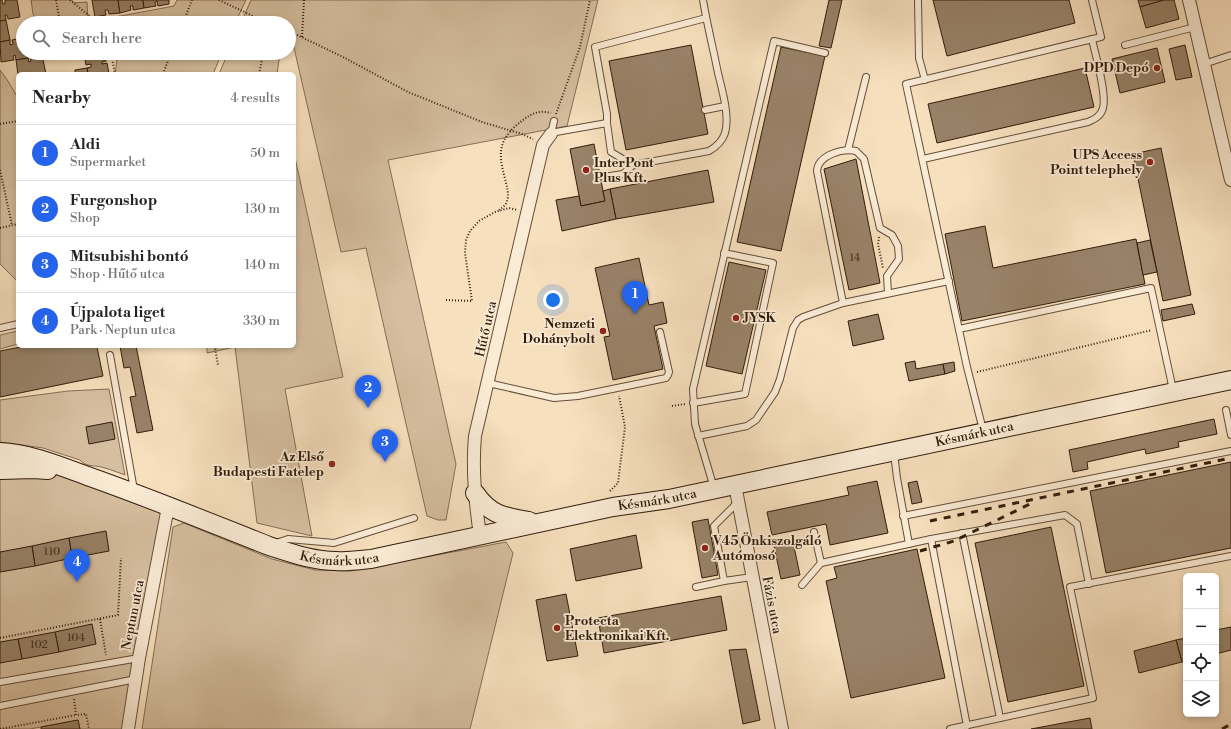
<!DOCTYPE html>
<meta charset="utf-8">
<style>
body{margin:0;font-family:"Libre Bodoni",serif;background:#f6f6f6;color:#222}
.controls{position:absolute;right:12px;bottom:12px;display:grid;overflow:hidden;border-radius:6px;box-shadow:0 2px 6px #0003}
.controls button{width:36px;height:36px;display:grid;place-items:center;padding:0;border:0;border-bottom:1px solid #e0e0e0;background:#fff;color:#222;font:20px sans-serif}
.you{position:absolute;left:553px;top:300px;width:14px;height:14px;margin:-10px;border:3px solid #fff;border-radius:50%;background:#1a73e8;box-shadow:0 0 0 6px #1a73e833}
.badge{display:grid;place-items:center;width:26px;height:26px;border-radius:50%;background:#2563eb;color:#fff;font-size:13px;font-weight:700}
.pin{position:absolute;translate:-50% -33px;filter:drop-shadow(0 1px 2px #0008)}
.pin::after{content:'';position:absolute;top:21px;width:14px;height:12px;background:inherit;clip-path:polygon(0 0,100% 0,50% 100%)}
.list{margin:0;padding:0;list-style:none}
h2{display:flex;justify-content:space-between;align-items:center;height:52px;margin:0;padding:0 16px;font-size:17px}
h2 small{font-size:13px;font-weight:400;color:#767676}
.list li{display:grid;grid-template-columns:26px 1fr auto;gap:12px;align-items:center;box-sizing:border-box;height:56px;padding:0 16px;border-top:1px solid #e0e0e0}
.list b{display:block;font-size:15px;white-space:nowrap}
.list p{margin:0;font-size:13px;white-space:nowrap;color:#767676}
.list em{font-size:13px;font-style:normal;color:#767676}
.icon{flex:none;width:22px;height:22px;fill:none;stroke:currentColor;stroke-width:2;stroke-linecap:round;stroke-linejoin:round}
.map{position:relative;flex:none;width:1231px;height:729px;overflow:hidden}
.search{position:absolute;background:#fff;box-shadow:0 2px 6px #0003;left:16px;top:16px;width:280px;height:44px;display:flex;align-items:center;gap:10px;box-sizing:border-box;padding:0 14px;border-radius:22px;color:#767676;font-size:15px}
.panel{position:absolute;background:#fff;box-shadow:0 2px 6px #0003;left:16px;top:72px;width:280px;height:276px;border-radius:6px}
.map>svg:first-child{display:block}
</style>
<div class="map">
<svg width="1231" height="729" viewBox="0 0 1231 729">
<rect width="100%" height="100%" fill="#f7e0be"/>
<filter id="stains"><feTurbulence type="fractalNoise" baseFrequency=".005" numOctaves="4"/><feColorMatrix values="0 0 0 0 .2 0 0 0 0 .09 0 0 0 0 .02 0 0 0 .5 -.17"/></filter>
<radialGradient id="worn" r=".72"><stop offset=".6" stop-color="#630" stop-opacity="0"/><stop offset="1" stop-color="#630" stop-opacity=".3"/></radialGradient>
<!-- green -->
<g fill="#d6bfa0" stroke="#846e56">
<polygon points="31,0 72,0 73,3 87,2 88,22 174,6 177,0 246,0 235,23 37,23 33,14"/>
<polygon points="251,0 598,0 567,126 388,160 456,464 446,520 438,520 427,516 366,248 341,252 292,39 289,38 289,23 241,23"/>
<polygon points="118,53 222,53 213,74 115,74"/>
<polygon points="228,53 280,53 277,74 219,74"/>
<polygon points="0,70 8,81 18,98 18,282 0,264"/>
<polygon points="294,153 343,377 285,389 312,536 257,523 235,347 207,353 207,346 294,346"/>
<polygon points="18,331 18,344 0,349 0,335"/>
<path d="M109,389L125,475C117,472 109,469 101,467C93,465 86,467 80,460L43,448L0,442V400L68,391Z"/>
<polygon points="0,470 60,472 168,507 128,729 80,729 78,720 30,729 0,729"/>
<polygon points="184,523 272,559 315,570 351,571 506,542 513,553 470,729 142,729 173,527"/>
</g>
<!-- building -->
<g fill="#988268" stroke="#321c0b">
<polygon points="0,0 2,0 3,4 5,4 5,0 17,0 20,17 8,19 7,15 5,15 6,20 0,21"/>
<polygon points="92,0 118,0 120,13 109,14 108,10 105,10 106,15 95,17"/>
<polygon points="118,0 143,0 144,8 133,10 133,6 130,6 131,10 120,13"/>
<polygon points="143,0 169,0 169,4 158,6 157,1 155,2 156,6 144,8"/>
<polygon points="829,0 842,0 831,48 819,46"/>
<polygon points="933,0 1069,0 1075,23 947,56"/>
<polygon points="1138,0 1164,0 1140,7"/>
<polygon points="1164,0 1174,0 1179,19 1146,28 1140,7"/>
<polygon points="6,20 10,40 0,42 0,21"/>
<polygon points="23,38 23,53 27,53 28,58 16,60 15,55 13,56 14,60 1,62 0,42 10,40 10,45 13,44 12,40"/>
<polygon points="691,45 708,134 626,150 609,61"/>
<polygon points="1185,45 1192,77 1176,80 1169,49"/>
<polygon points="781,47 825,56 781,251 737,242"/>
<polygon points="1157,48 1165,82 1120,93 1112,59"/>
<polygon points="84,53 105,53 106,61 102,62 102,64 107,63 109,74 88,74 87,68 91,67 91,64 86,65"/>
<polygon points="42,55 46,74 33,74 33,73 31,74 18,74 16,60 28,58 29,62 31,61 30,57"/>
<polygon points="87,68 88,74 75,74 75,70"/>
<polygon points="1085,68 1094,107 937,143 928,104"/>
<polygon points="594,144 605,201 581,206 570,149"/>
<polygon points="1161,148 1191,295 1163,301 1133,154"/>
<polygon points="856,159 880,283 849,290 824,169"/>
<polygon points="708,170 714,202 616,219 610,189"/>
<polygon points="610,189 616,219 562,231 556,200 579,196 581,206 605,201 603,191"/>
<polygon points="985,226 993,268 1136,239 1145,284 962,321 945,234"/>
<polygon points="1150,240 1157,272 1143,275 1137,243"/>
<polygon points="639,258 649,305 663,302 667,323 654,326 663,369 613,380 604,337 610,336 595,268"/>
<polygon points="729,262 766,270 742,374 706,366"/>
<polygon points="1192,304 1195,314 1163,321 1161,310"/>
<polygon points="878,314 884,339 853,346 848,321"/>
<polygon points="26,346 102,346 97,347 103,376 0,397 0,351"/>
<polygon points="120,346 136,346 153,430 137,433 130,397 136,396 130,367 124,368"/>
<polygon points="915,361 916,369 943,364 945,374 909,381 905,363"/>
<polygon points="954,362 955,371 945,374 943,364"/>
<polygon points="1214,419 1217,434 1178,442 1179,447 1146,454 1145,449 1087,462 1088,469 1073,472 1069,450"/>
<polygon points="112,422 115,439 89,444 86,427"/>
<polygon points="1231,462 1231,548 1106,573 1090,491"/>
<polygon points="877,481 888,533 830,545 826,524 772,535 767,512 849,495 847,487"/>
<polygon points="917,481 922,502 912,504 908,483"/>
<polygon points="708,519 718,575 702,578 692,522"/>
<polygon points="1051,527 1084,686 1008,702 975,543"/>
<polygon points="106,531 109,551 72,558 69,538"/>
<polygon points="636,535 642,568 576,581 570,549"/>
<polygon points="69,538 72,558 35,566 32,546"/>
<polygon points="793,542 800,575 781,579 774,546"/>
<polygon points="32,546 35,566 0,572 0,552"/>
<polygon points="917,549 945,678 851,698 826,581 837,578 834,567"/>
<polygon points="566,594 578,656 547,661 536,600"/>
<polygon points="721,596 727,630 604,653 598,618"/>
<polygon points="92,624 96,644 59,652 55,632"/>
<polygon points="1231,627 1231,650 1216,654 1216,630"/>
<polygon points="55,632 59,652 22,659 18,639"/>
<polygon points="1186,638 1186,661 1182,662 1176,640"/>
<polygon points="18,639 22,659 0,663 0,642"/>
<polygon points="1176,640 1182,662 1139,673 1134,651"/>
<polygon points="746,649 760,720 743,724 729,650"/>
<polygon points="1090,718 1092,729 1031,729"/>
<polygon points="78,720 80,729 41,729 41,727"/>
</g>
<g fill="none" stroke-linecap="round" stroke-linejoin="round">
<defs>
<g id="lane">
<polyline points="918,0 919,58 925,80"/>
<polyline points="1125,45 1195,27"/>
<polyline points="1204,64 1231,55"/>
<polyline points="705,110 725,106"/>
<polyline points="607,123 607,114 595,47 706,18"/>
<path d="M551,134L556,132L607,123L611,152L633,165L709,151C716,147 722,142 725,133C730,116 722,90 718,73C713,48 707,24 703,0"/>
<polyline points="551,134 554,121"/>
<polyline points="848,150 866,77"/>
<path d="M923,159L1088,122C1095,119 1101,116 1103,108C1107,93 1095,54 1092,39"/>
<polyline points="604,177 623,174 633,165"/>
<path d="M843,303L817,171C818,155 843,148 856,151L864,159L880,228L892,235L898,246L899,259L887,276L888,293"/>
<polyline points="0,328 18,324"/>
<polyline points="959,329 1151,288 1173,390"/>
<polyline points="110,355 134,490"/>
<polyline points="488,383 554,398 578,396 666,378 668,375 669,372 660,332"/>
<polyline points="693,403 745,394 773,263 724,253"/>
<polyline points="1226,410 1231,435"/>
<polyline points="983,430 967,367 906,84 1101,37 1092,0"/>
<polyline points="698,436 747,426 756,420 775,392 780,379 793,328 798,320 803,317 843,303 949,281"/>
<polyline points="894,453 897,478 909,544"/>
<polyline points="714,488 695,424 693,389 774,41 825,53"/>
<polyline points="738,502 714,526 724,581 752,577"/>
<polyline points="903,516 1231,451"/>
<polyline points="814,532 821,563"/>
<polyline points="962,533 1000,718"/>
<polyline points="931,539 967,726"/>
<polyline points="276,543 288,539 334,543 414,518"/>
<polyline points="802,585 821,563 931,539 1065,515 1077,524 1089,584"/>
<polyline points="696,587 724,581"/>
<polyline points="0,682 139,658"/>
<polyline points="0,706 136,679"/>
<polyline points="950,729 1093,698 1070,587 1231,556"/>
</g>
<g id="street">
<polyline points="1189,0 1231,180"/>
<polyline points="735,485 782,729"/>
<path d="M480,535C475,502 472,469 475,436L543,145L551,134"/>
<polyline points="128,729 139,658 168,507"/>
</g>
<g id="secondary">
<path id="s1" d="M0,452C31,453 65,468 93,478C152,499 211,523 269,546C291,553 313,561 336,561C348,562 360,560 371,559L613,507L669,499L735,485L1231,380"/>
<polyline points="0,470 33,469 48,470"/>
<path d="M475,493C490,515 504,517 529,521"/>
</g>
</defs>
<!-- lane casing -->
<use href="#lane" stroke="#634d38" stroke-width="8"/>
<!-- street casing -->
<use href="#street" stroke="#634d38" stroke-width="14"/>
<!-- secondary casing -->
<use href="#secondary" stroke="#321c0b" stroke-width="20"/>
<!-- path -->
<g stroke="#321c0b" stroke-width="2" stroke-dasharray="1 2" stroke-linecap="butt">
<polyline points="56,0 60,23"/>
<polyline points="70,0 98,23"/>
<polyline points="219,0 255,17 256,23"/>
<polyline points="171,23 183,22"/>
<polyline points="183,23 192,0"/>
<polyline points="289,31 343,57 408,92 482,122 522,134 533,139"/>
<polyline points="302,37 304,0"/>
<polyline points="111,53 115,74"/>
<polyline points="163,74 171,53"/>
<polyline points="259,74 262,59 261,53"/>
<polyline points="556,114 580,47 590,0"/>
<polyline points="0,124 18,121"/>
<polyline points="0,170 12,225"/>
<path d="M499,210C502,208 506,205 507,201C512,188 495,162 503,143C506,134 515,126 523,120C532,113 540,110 551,113"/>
<polyline points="0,228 18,224"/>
<polyline points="879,237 878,244 883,268"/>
<polyline points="446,300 472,301 465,253 466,240 470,231 479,221 495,212 509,208 517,210"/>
<polyline points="216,346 215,348 218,365"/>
<polyline points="977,372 1152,330"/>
<polyline points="672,406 685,404"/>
<polyline points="610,491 618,483 625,427 619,396"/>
<polyline points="100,619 106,655"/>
<polyline points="0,638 118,615 121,558"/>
<polyline points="74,699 76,715 86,714 89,729"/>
<polyline points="0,729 76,715"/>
</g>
<!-- lane -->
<use href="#lane" stroke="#faebd5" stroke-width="6"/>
<!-- street -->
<use href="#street" stroke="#faebd5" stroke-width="12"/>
<!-- secondary -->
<use href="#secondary" stroke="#faebd5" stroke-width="18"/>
<!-- rail -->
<g stroke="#321c0b" stroke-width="3" stroke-dasharray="7 7" stroke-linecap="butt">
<polyline points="930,521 1231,458"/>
<polyline points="920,551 954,541 1032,503"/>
<polyline points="1222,729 1231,724"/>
</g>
</g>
<!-- markers -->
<g fill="#8f2418" stroke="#faebd5" stroke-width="1.5">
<circle cx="1157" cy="68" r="4"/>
<circle cx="1150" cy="162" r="4"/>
<circle cx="586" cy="170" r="4"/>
<circle cx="736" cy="318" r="4"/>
<circle cx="603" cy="331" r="4"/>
<circle cx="332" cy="464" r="4"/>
<circle cx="705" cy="548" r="4"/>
<circle cx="557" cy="628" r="4"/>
</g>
<g text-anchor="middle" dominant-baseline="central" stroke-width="3.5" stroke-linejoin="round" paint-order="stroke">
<!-- number labels -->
<g font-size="11" fill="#4c3622">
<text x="855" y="258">14</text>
<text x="52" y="552">110</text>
<text x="76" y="638">104</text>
<text x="39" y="645">102</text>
</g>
<!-- poi labels -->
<g font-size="13" font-weight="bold" fill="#321c0b" stroke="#faebd5" text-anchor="end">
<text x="1149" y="68">DPD Depó</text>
<text x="1142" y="155">UPS Access<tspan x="1142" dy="15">Point telephely</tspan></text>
<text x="594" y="163" text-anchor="start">InterPont<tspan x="594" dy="15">Plus Kft.</tspan></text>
<text x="744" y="318" text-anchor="start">JYSK</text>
<text x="595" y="324">Nemzeti<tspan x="595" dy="15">Dohánybolt</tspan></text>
<text x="324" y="457">Az Első<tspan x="324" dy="15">Budapesti Fatelep</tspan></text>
<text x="713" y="541" text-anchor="start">V45 Önkiszolgáló<tspan x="713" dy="15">Autómosó</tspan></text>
<text x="565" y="621" text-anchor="start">Protecta<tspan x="565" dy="15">Elektronikai Kft.</tspan></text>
</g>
<!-- street labels -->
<g font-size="13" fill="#321c0b" stroke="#faebd5">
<text transform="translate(486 329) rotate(-77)">Hűtő utca</text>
<text stroke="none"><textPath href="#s1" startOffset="1006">Késmárk utca</textPath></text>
<text stroke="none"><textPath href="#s1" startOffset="682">Késmárk utca</textPath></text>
<text stroke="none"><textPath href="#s1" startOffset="358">Késmárk utca</textPath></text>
<text transform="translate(772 605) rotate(79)">Fázis utca</text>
<text transform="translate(133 615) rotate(-79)">Neptun utca</text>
</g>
</g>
<rect width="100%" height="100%" filter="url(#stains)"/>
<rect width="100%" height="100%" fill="url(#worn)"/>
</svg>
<div class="controls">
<button>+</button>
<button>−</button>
<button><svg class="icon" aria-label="locate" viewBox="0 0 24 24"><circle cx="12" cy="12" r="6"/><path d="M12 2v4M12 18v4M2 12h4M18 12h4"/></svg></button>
<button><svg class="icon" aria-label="layers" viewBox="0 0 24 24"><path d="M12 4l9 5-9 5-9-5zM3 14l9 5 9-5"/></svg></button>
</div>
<div class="you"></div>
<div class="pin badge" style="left:635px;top:314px">1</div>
<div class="pin badge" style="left:368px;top:408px">2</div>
<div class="pin badge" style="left:385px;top:462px">3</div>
<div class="pin badge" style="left:77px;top:582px">4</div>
<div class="search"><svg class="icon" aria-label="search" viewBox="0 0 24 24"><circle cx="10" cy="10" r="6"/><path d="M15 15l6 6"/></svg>Search here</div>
<section class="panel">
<h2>Nearby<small>4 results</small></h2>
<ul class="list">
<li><span class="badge">1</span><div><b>Aldi</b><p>Supermarket</p></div><em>50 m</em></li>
<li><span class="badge">2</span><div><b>Furgonshop</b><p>Shop</p></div><em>130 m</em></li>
<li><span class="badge">3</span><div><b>Mitsubishi bontó</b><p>Shop · Hűtő utca</p></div><em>140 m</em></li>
<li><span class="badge">4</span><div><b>Újpalota liget</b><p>Park · Neptun utca</p></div><em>330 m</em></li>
</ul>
</section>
</div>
